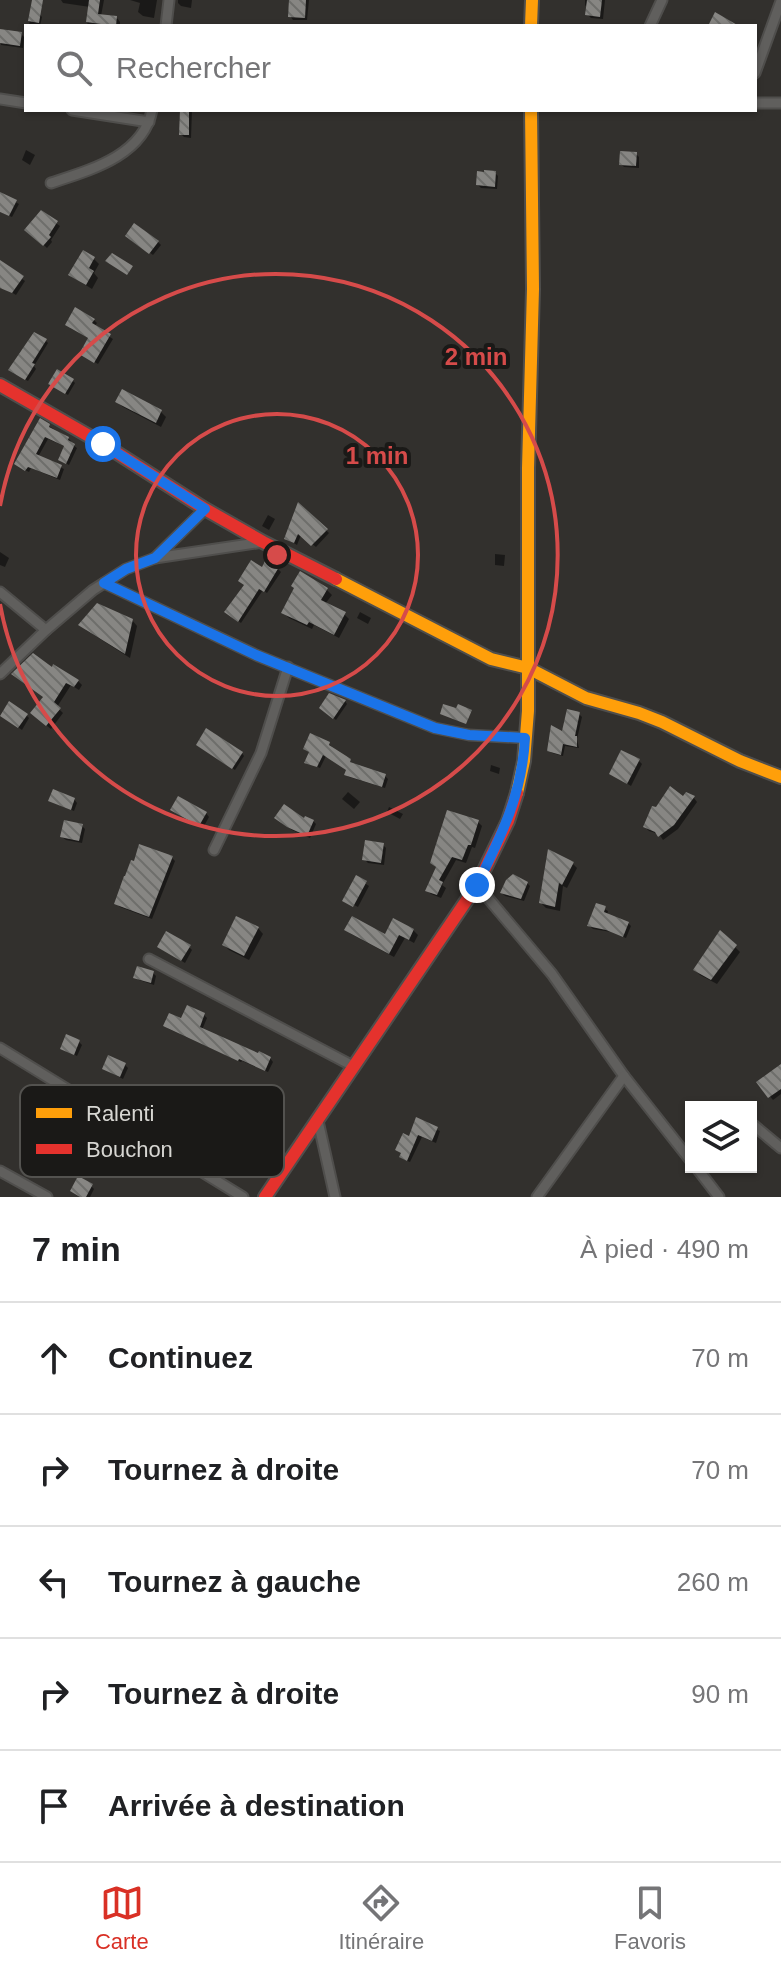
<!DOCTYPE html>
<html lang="fr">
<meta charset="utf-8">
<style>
body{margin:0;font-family:Arial,sans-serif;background:#f2f2f2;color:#202124}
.controls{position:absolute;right:24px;bottom:24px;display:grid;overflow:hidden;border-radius:0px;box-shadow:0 2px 6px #0004}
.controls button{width:72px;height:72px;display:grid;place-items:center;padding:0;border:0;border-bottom:2px solid #e0e0e0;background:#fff;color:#202124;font:40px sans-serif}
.stop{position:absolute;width:24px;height:24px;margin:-18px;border:6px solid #1a73e8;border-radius:50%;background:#fff}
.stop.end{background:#1a73e8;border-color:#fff;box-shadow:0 2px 8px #0008}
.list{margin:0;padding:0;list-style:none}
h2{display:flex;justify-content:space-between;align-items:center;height:104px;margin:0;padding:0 32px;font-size:34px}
h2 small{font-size:26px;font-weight:400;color:#757577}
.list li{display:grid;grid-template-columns:52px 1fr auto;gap:24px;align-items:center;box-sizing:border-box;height:112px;padding:0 32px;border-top:2px solid #e0e0e0}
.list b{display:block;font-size:30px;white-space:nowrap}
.list em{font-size:26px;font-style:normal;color:#757577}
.icon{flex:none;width:44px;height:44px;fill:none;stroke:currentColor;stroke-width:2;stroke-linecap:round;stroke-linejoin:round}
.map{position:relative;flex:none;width:781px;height:1197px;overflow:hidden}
.search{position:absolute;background:#fff;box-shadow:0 2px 6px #0004;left:24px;right:24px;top:24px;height:88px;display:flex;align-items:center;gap:20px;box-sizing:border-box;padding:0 28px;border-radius:0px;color:#757577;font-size:30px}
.sheet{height:664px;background:#fff}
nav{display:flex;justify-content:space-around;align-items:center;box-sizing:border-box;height:112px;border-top:2px solid #e0e0e0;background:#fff;font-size:22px;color:#757577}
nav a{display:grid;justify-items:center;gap:4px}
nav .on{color:#d93025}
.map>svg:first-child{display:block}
</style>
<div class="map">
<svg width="781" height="1197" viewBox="0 0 781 1197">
<defs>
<pattern id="building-back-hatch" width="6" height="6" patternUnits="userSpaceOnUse" patternTransform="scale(2)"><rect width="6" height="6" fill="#878683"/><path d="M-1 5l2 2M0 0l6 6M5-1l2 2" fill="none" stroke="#6e6e6b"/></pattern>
</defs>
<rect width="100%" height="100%" fill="#32302d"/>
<!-- shadow -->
<g fill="#0007">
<polygon points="61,0 104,0 101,16 117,18 120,22 120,26 87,26 90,7 63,3"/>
<polygon points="130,0 157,0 154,18 143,16 138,12 140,3"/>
<polygon points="178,0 192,0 191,8 181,6 178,3"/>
<polygon points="291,0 309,0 307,20 293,20 290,16"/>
<polygon points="585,0 605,0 603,19 591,18 587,14 588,9 585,5"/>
<polygon points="31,13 40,15 42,17 40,26 29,26"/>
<polygon points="0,31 21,34 24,37 23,48 1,45"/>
<polygon points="182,110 192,110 191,138 184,137 181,134"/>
<polygon points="26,150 35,155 30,165 22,160"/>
<polygon points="636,154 639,157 639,168 624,167 621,164"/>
<polygon points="495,173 498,176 497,189 481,188 478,185"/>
<polygon points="0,194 19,204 12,217 0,212"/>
<polygon points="41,213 60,226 51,240 52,242 47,248 27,229"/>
<polygon points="130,238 158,242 161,245 153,255"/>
<polygon points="94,259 99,264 94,273 98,278 92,289 76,279"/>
<polygon points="0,263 25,281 16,295 0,285"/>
<polygon points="94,320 97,323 94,327 113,339 98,364 84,356 90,339 70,328"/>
<polygon points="46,341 48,343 34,366 36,369 28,381 13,373"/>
<polygon points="73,381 75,383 68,395 53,386"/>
<polygon points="117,402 161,412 166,417 161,427 123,407"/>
<polygon points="49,426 68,438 71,441 70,443 77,448 69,465 60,460 66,447 48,439 38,457 64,469 60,480 31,468 29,472 19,467"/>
<polygon points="299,505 329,533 316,547 301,535 297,545 286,538"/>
<polygon points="268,515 275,519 269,530 262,526"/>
<polygon points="0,552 9,558 5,567 0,565"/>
<polygon points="495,554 505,555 504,566 495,565"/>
<polygon points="276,561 279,564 277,568 281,572 267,593 263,590 241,623 230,615 263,570"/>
<polygon points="327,590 332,595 325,604 344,614 349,619 339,638 314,625 312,629 289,618 284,613"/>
<polygon points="360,612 371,618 368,624 357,618"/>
<polygon points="132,620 137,626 130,658 86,630"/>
<polygon points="52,670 78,681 82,685 79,690 71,685 57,707 63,713 51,729 36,717"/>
<polygon points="345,701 347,704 336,720 321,708"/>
<polygon points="579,714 582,717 577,739 579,748 565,746 563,756 552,753 549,751"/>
<polygon points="26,715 29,718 22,730 5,718"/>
<polygon points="329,744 332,747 331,749 353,764 385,776 388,779 385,788 349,777 346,775 348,771 326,756 320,768 306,762 311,752"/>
<polygon points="200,747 242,753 244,756 235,770"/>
<polygon points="639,761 642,764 631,786 611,774"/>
<polygon points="491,765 500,768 499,774 490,771"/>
<polygon points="348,792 360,802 354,809 342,799"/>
<polygon points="694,798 697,802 678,829 663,840 659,834 649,831 645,827 683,799"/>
<polygon points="74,799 77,803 74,811 54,803 51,800"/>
<polygon points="389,807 403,814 400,819 387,812"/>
<polygon points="175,812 206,813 209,817 203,828"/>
<polygon points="280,821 313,821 316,824 310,838 292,830"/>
<polygon points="478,822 482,826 475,848 472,847 466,863 456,860 442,885 446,888 441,898 431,894 427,890 438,868"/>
<polygon points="82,826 85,829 82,843 66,840 62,837"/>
<polygon points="383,845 386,848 384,865 368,863 365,860"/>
<polygon points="172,858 175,861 152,919 120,907 116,903 135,864"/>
<polygon points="573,864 577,868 567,888 563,886 560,911 546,908 541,903"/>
<polygon points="357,878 369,886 358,907 345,900"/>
<polygon points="527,883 530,886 524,901 505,896 502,893"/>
<polygon points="597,905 608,911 607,916 628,923 631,926 626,938 611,932 593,929 590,926"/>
<polygon points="258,928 263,934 249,960 229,950 224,945"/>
<polygon points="347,930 386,936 413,930 418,935 414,943 405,938 394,957 351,934"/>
<polygon points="721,933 740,952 717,984 700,975 695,970"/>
<polygon points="159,947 189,947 192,950 185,963"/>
<polygon points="153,973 156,976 154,985 139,980 135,977"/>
<polygon points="204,1015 207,1018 202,1030 270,1058 273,1062 268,1072 242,1061 241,1062 169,1029 165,1026"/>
<polygon points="79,1042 82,1045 77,1056 62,1048"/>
<polygon points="125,1065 128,1068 123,1079 104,1069"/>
<polygon points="781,1068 781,1094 773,1100 759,1083"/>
<polygon points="417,1120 440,1131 436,1143 422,1137 410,1162 405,1160 401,1157 403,1154 397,1150 410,1138"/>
<polygon points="91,1186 94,1189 90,1197 81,1197"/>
</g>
<!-- building -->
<g fill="url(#building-back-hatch)">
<polygon points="32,0 43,0 39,23 28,21"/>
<polygon points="89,0 100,0 98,14 117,16 116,26 86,22"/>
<polygon points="289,0 306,0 305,18 288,17"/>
<polygon points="587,0 602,0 600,17 585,15"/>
<polygon points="715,12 739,26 708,26"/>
<polygon points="0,29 22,32 20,46 0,43"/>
<polygon points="180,110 189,110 189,135 179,135"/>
<polygon points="620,151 637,152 636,166 619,165"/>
<polygon points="484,170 496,171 495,187 476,185 477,171 484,172"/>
<polygon points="0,192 17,200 9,216 0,212"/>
<polygon points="41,210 58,221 49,235 51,237 43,246 24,230"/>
<polygon points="134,223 159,241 149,254 125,236"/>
<polygon points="83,250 95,257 89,268 94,271 86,285 68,275"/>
<polygon points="112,253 133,266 127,275 105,261"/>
<polygon points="0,260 24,276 12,293 0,288"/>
<polygon points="75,307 95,319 92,323 111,334 94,363 79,354 88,338 65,325"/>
<polygon points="34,332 47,339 32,363 35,364 25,380 8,370"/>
<polygon points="57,369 74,379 65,394 48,384"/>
<polygon points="122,389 162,410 156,423 115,402"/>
<polygon points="40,418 50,424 49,427 69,437 68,440 75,444 66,464 58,460 64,446 45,437 36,454 62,465 57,478 28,467 25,471 14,464"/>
<polygon points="298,502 328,529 311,546 298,534 294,543 284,539"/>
<polygon points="268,555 278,560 275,565 279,567 264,592 259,589 238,622 224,612 244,585 238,581 251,560 262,567"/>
<polygon points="300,571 328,588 321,600 346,612 334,635 309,622 307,625 281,613 294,588 291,586"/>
<polygon points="97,603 133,619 125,654 78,625"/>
<polygon points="33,653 52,667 53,664 79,680 74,687 66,683 54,702 61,708 46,726 30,713 43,697 11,674"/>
<polygon points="329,693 346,700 333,719 319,708"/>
<polygon points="9,701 28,714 18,728 0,716"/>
<polygon points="443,704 456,708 458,704 472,710 466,724 440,714"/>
<polygon points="567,709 580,712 575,736 577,736 577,747 563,744 561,755 547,751 551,725 562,731"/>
<polygon points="206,728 243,752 232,769 196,745"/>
<polygon points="310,733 330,742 329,745 351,759 350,762 386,774 382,787 344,775 346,770 323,755 317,767 304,763 309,752 303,749"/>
<polygon points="621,750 640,759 627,784 609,774"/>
<polygon points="670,786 683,796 686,792 695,796 674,825 658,837 655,832 643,827 652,806 656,807"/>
<polygon points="53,789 75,798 71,810 48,801"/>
<polygon points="178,796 207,812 199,826 170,810"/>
<polygon points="284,804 304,818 305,816 314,820 307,836 287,827 274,818"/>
<polygon points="447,810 479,820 471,845 468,845 462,860 452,857 439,880 443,882 437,895 425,891 436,867 430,863"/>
<polygon points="64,820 83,824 79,841 60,837"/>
<polygon points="365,840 384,843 381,863 362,860"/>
<polygon points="139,844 173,856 149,917 114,904 124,876 125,876 131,860 134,861"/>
<polygon points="548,849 574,862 562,885 559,883 555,907 539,903"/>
<polygon points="513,874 528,882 521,899 500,893 506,880"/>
<polygon points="356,875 367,881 353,907 342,901"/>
<polygon points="596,903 606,906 604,912 629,922 623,937 606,930 587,926"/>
<polygon points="236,916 259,927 244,956 222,945"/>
<polygon points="352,916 385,934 393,918 414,929 409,940 399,935 389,954 344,930"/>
<polygon points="720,930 737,945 711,980 693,970"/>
<polygon points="166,931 191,945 181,961 157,947"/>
<polygon points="137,966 154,971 151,983 133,978"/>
<polygon points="187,1005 205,1013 200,1027 258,1053 259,1051 271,1057 265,1071 239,1059 238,1061 163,1026 169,1013 181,1018"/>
<polygon points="66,1034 80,1040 74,1055 60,1049"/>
<polygon points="108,1055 126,1063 120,1077 102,1069"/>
<polygon points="781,1064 781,1089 768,1098 756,1082"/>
<polygon points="416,1117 438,1127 432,1141 418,1135 407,1161 399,1157 401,1153 395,1150 403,1133 409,1136"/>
<polygon points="78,1176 93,1184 86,1197 80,1197 70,1191"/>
</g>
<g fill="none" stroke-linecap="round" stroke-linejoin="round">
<defs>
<g id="street">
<polyline points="166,26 169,0"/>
<polyline points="650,26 662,0"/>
<polyline points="755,73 781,1"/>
<polyline points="0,99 26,103"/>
<polyline points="755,103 781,103"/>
<polyline points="72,110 149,122"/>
<path d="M51,183C90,170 143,156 152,110"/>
<polyline points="155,558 205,509"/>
<polyline points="104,583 256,655 435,728 469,735 525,738"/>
<polyline points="0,592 46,630"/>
<polyline points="0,674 46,630 93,590 126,569 155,558 263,542"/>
<polyline points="214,850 261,753 288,667"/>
<polyline points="477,885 552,974 624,1076 691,1161"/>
<polyline points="149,959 353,1066"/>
<polyline points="0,1048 243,1197"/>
<polyline points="318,1121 335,1197"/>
<polyline points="751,1123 781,1148"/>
<polyline points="696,1167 719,1197"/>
<polyline points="0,1171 47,1197"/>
<polyline points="537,1197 624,1076"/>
</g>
<g id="slow">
<polyline points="531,26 532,0"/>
<polyline points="336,579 491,659 528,668 586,698 639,713 662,722 740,761 781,777"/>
<polyline points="517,793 524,761 528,711 528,468 533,289 531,110"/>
</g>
<g id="jam">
<polyline points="0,385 103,444 205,509 263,542 336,579"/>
<polyline points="265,1197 477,885 508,821 517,793"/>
</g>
</defs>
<!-- street casing -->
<use href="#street" stroke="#4f4e4c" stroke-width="13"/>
<!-- slow casing -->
<use href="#slow" stroke="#4f4e4c" stroke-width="16"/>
<!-- jam casing -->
<use href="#jam" stroke="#4f4e4c" stroke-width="16"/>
<!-- street -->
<use href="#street" stroke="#605f5d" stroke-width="9"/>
<!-- slow -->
<use href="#slow" stroke="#ff9f0a" stroke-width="12"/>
<!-- jam -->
<use href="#jam" stroke="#e5322d" stroke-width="12"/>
</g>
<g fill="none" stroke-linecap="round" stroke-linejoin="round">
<!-- route -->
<path stroke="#1a73e8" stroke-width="10" d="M103,444L205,509L155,558L126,569L104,583L256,655L435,728L469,735L525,738C522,795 502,834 477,885"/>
</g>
<!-- distance rings -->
<g fill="none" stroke="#d64b4a" stroke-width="4">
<circle cx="277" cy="555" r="141"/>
<path d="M0 506A281 281 0 1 1 0 604"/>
</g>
<!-- legend -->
<rect x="20" y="1085" width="264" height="92" rx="12" fill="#1a1917" stroke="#53524f" stroke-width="2"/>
<rect x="36" y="1108" width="36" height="10" fill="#ff9f0a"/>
<rect x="36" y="1144" width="36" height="10" fill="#e5322d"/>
<g font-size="22" fill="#d7d6d2">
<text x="86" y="1121">Ralenti</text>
<text x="86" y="1157">Bouchon</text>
</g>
<circle cx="277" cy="555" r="12" fill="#d64b4a" stroke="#1a1917" stroke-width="4"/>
<g font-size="24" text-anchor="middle" font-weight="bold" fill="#d64b4a" stroke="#1a1917" stroke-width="8" stroke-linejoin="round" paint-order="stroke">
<text x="476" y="365">2 min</text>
<text x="377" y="464">1 min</text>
</g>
</svg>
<div class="controls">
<button><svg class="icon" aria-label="layers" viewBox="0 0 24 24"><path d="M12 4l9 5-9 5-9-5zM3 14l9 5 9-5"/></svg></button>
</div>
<div class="stop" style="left:103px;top:444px"></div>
<div class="stop end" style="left:477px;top:885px"></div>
<div class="search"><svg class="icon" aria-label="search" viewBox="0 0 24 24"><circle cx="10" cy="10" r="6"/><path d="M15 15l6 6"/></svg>Rechercher</div>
</div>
<section class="sheet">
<h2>7 min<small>À pied · 490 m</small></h2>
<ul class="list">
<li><svg class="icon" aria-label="ahead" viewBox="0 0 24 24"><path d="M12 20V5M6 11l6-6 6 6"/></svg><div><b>Continuez</b></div><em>70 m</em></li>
<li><svg class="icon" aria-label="right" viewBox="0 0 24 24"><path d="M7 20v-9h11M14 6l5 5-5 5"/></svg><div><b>Tournez à droite</b></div><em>70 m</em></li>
<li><svg class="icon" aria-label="left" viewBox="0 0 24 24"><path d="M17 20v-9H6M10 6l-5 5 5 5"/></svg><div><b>Tournez à gauche</b></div><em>260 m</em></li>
<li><svg class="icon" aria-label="right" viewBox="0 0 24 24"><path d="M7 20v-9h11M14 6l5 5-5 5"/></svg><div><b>Tournez à droite</b></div><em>90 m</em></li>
<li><svg class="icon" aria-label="arrive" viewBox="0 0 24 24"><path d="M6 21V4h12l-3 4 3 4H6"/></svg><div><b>Arrivée à destination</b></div></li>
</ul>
</section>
<nav>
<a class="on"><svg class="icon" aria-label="map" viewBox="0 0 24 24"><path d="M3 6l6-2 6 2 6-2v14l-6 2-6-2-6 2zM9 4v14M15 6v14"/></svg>Carte</a>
<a><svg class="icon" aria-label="directions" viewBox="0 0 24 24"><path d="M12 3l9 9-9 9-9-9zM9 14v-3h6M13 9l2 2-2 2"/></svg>Itinéraire</a>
<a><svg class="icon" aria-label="saved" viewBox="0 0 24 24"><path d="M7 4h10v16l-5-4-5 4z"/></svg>Favoris</a>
</nav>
